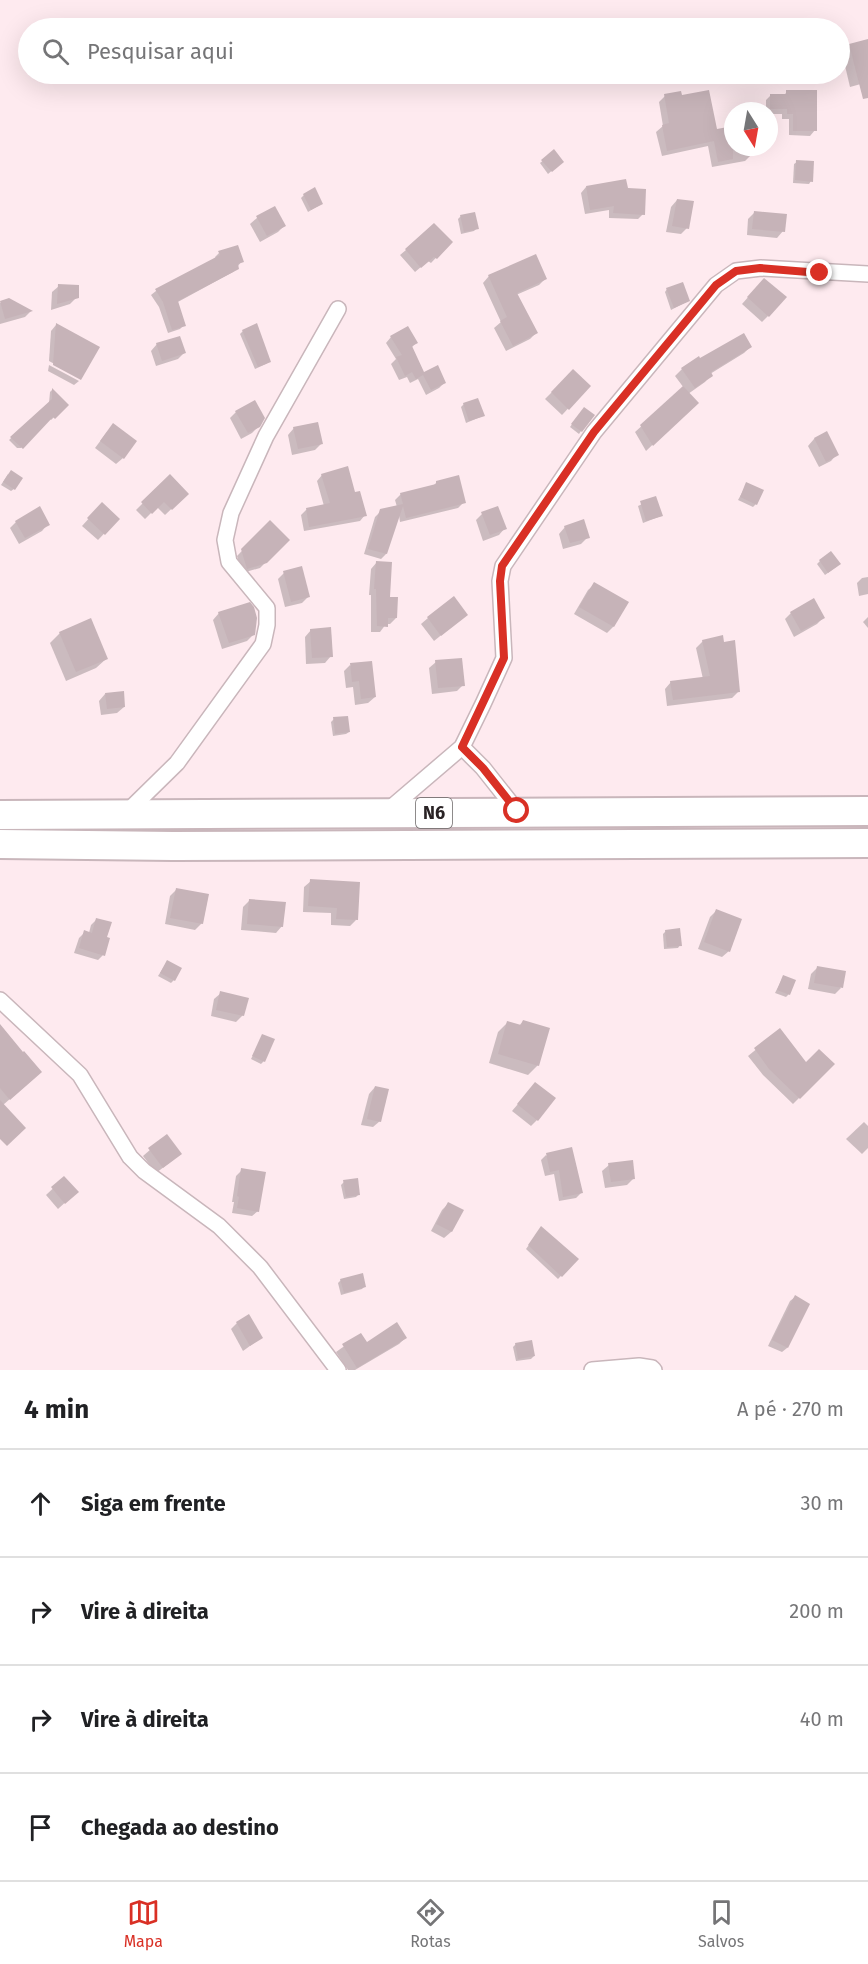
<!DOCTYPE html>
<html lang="pt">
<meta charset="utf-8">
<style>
body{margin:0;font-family:"Fira Sans",sans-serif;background:#f2f2f2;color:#202124}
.compass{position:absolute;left:724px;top:102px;width:54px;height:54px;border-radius:50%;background:#fff;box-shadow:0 6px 24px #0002;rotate:169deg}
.stop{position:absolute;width:18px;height:18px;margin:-14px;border:4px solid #d93025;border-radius:50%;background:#fff}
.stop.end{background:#d93025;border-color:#fff;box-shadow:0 2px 6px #0008}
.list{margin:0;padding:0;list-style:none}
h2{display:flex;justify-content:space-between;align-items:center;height:78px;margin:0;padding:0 24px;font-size:26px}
h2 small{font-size:20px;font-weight:400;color:#757577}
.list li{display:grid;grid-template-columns:39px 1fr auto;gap:18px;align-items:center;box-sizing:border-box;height:108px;padding:0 24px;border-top:2px solid #e0e0e0}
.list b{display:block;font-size:22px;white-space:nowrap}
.list em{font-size:20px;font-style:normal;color:#757577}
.icon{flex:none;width:33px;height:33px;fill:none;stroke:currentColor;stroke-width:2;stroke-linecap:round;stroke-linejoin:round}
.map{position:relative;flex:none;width:868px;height:1370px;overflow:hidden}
.search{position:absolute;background:#fff;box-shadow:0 6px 24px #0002;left:18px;right:18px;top:18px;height:66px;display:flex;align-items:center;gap:15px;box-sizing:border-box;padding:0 21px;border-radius:33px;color:#757577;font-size:22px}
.sheet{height:510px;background:#fff}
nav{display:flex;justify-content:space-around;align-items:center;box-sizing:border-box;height:84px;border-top:2px solid #e0e0e0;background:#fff;font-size:16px;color:#757577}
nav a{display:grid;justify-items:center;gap:3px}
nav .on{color:#d93025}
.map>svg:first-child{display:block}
</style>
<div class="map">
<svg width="868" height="1370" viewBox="0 0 868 1370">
<rect width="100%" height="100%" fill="#feeaef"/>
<!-- shadow -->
<g fill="#0003">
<polygon points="868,41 868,82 850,87 842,53 850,46"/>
<polygon points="787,92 815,130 810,136 789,135 789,119 782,119 782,114 769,114 769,111 766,111 766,100 771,95 784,95"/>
<polygon points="665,96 681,97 733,147 750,147 751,155 745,161 712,167 708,146 662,156 656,132 663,126 659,102"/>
<polygon points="554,152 562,162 548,174 540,163"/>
<polygon points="797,162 811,181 809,184 793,183 794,164"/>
<polygon points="586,187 643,214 638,219 609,218 609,210 585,214 581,193"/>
<polygon points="304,195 318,206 308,212 301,198"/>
<polygon points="677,200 687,228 681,234 666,232 671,207"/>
<polygon points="275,208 284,226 278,232 260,242 250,224 257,218"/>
<polygon points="755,212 783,231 777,238 747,235 748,219"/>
<polygon points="461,216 477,228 474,231 461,234 458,219"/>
<polygon points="451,242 431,263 428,261 415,272 400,255 406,250"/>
<polygon points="219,253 242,261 233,272 176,303 184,325 180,329 168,333 159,307 151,295 156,291 216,259 215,257"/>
<polygon points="489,276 545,279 539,285 516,295 536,333 530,339 506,351 494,328 501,322 483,283"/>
<polygon points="59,286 77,297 70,304 51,310 52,292"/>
<polygon points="758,286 768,316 762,322 742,304"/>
<polygon points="667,289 688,301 671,310 665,292"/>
<polygon points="9,300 31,311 25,317 0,324 0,303"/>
<polygon points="56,325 80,378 49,361 51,331"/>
<polygon points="243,331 269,362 266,364 255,369 240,334"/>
<polygon points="391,337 416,343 411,348 423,374 444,383 439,388 426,395 418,379 410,383 407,377 399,380 391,364 396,359 386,343"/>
<polygon points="157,344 184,353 178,359 156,366 151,351"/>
<polygon points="750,347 744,353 710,374 711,375 705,382 688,394 696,403 646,451 635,432 684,388 675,376 682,369 698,358 700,360"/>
<polygon points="49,365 79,381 74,385 48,371"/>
<polygon points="573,371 589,386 562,415 545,399"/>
<polygon points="52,390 67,405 51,420 50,419 21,448 17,448 9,440 49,403 50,392"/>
<polygon points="464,404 483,416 466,423 461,407"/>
<polygon points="236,412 259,426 252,433 241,439 230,418"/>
<polygon points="581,412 581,431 579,434 570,427"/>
<polygon points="294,428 321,444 315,450 292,455 288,435"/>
<polygon points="107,432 123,458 116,464 95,448"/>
<polygon points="827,433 837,454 831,461 819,467 808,446 814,439"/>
<polygon points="8,474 14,489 11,491 1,485"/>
<polygon points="322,475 354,494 365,515 360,521 304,531 301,515 306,510 324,506 317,481"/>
<polygon points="170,476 187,494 165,515 157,507 145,519 136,510"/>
<polygon points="436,483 464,502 458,508 400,522 399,515 386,554 381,559 364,554 375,517 381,511 397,507 395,500 401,494 433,486"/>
<polygon points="747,484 756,504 753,507 738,500"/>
<polygon points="655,498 661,516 643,523 638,506"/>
<polygon points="102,504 118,519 98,540 82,526"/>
<polygon points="482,514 505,528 499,535 483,541 476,520"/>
<polygon points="16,522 48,524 42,531 19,544 10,528"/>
<polygon points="270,522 288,540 260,568 242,573 237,556"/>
<polygon points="565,527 588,537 581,544 563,549 559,534"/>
<polygon points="820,561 836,567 825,575 817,564"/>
<polygon points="377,562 396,618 390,624 386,624 380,632 371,632 371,595 369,595 371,569"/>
<polygon points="284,573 308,597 302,603 285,607 278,579"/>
<polygon points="868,577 868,594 859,596 857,583 862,578"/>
<polygon points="595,584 627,603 613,627 607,633 574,614 588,590"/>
<polygon points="219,613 254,634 247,641 222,649 213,620"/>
<polygon points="791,613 823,618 817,624 794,637 785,619"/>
<polygon points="466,615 434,641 421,624 428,618"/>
<polygon points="868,617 868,628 863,622"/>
<polygon points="311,630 331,656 325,663 306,664 305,637"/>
<polygon points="60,633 106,659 96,668 66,681 50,643"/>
<polygon points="703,641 738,692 732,698 667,706 665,689 671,682 703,679 696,648"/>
<polygon points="436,662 463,685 457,691 432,694 429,668"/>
<polygon points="350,665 375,697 368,703 355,705 353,687 346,688 344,671"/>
<polygon points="105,694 124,707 117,713 101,715 99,701"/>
<polygon points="334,719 349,732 346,734 333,736 331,722"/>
<polygon points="311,881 356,920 350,926 331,925 331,913 303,912 304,887"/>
<polygon points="177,889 202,923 195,930 165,924 170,896"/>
<polygon points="250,900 282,926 276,933 241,930 243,907"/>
<polygon points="716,911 729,951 722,957 698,949 710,917"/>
<polygon points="97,919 103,955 98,960 74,953 79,938 85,932 89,933 91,925"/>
<polygon points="666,931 680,945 678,948 664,949 663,934"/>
<polygon points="167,962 174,980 171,983 158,976"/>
<polygon points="818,967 841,988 835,994 808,989 811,974"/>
<polygon points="783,977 789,994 786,997 775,993"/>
<polygon points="221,993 243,1015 236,1022 211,1016 214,999"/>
<polygon points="523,1021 538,1065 528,1075 489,1063 498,1032 507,1023 519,1026"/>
<polygon points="0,1026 34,1078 3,1105 0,1101"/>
<polygon points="779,1031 806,1064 833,1064 793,1104 763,1075 748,1056"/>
<polygon points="263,1036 264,1061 261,1064 251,1059"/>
<polygon points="535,1084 537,1120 531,1126 512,1111"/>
<polygon points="375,1087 380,1121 373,1127 361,1125 369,1094"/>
<polygon points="864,1122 868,1126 868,1148 862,1154 846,1139"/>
<polygon points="166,1136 173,1160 156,1173 143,1156"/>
<polygon points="546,1155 581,1193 576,1198 559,1201 554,1174 545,1176 541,1160"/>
<polygon points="609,1165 634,1178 627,1185 605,1188 602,1171"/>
<polygon points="242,1170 258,1211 252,1216 232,1213 234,1202 232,1202 236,1176"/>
<polygon points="64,1178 70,1198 58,1209 46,1195"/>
<polygon points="344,1182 359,1194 356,1197 344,1199 341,1185"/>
<polygon points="448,1204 462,1211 451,1232 444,1238 431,1231 442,1210"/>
<polygon points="539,1231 577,1259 558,1279 526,1249"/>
<polygon points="341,1280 365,1286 362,1289 341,1295 338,1283"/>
<polygon points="795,1297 787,1348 782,1352 768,1346 790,1301"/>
<polygon points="237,1323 261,1338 243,1351 231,1329"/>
<polygon points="360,1335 366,1344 405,1338 399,1344 355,1370 348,1370 336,1352"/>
<polygon points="516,1344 534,1356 531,1359 516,1361 513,1347"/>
</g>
<!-- building -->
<g fill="#c6b3b8">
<polygon points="868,39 868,98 863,99 849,44"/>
<polygon points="709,90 717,129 733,126 733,159 718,162 714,141 667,151 662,125 669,123 664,94 681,91 682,95"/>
<polygon points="786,90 817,90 817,131 793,131 793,114 787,114 787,109 770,109 770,94 786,94"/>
<polygon points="554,149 564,162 552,172 541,160"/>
<polygon points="796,160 814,161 813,182 795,180"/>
<polygon points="626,179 628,188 646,189 645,215 613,213 614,206 590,210 586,186"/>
<polygon points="315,187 323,204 311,210 303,194"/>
<polygon points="677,199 694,201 689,229 672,226"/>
<polygon points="275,206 286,226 267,236 256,216"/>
<polygon points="754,211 787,214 785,232 752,229"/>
<polygon points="475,212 479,229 464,232 460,215"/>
<polygon points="434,223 453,242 437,259 434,257 421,268 405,249"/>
<polygon points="238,245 244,262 238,264 239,269 178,301 186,326 172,330 163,302 155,289 220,255 218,251"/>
<polygon points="536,254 547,279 517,293 538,333 513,346 500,321 507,317 488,275"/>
<polygon points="764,278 787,297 769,317 747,297"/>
<polygon points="683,282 690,301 674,308 666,288"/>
<polygon points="58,284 79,285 79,298 57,304"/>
<polygon points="9,298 33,311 5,319 0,301"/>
<polygon points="56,323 100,347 81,380 53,365"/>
<polygon points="257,323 271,362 258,367 242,330"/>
<polygon points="408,326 418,343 412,346 424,372 438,365 446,383 431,390 423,375 416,379 412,372 405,376 396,357 402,355 390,336"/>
<polygon points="744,333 752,347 711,372 713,376 695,388 681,368 699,356 700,358"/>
<polygon points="180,336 186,353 162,361 156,343"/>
<polygon points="573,369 591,386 569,410 551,392"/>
<polygon points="683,386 699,403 653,446 640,425"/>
<polygon points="52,388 69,405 55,419 53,417 23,449 10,437 52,399"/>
<polygon points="478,398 485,416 469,421 463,403"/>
<polygon points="255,400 265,418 260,427 248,433 235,411"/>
<polygon points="584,407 595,415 582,432 571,424"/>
<polygon points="318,422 323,444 298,449 293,427"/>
<polygon points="113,423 137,441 124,459 100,441"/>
<polygon points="827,431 839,455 826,462 814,438"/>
<polygon points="348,466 355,492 360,491 367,516 309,527 306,508 330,503 321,474"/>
<polygon points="11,470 23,478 15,490 3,482"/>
<polygon points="170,474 189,494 172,510 164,502 152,514 141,502"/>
<polygon points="459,475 466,503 406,518 403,506 387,554 368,549 380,509 403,504 400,493 436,484 436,481"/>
<polygon points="746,482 764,490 757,505 740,497"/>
<polygon points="656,496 663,516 646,521 640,501"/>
<polygon points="102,502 120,519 105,535 87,518"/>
<polygon points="40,506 50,525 25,538 15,521"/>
<polygon points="498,506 507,529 490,535 481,512"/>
<polygon points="584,519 590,538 570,543 564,526"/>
<polygon points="270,520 290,540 267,563 247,569 241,549"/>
<polygon points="831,551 841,564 828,573 819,560"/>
<polygon points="376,561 392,562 390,597 398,597 397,618 388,618 388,627 377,626 376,589 374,589"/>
<polygon points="302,566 310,597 291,602 283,571"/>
<polygon points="594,582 629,602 614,627 579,607"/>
<polygon points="454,596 468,615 441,636 427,617"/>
<polygon points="814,598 825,618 801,631 790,612"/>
<polygon points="250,602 254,607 257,618 255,635 229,643 218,612"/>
<polygon points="91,618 108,659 76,672 59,632"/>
<polygon points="331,627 333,657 312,658 310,629"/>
<polygon points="723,635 724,642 735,640 740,692 673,700 670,681 710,676 702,640"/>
<polygon points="462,658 465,686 438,688 435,660"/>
<polygon points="372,661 376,697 361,699 359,681 352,682 350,663"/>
<polygon points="124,691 125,707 107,709 105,693"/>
<polygon points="348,716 350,732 335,734 333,717"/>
<polygon points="310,879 360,882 358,920 336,919 337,908 308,906"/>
<polygon points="176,888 209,894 203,924 170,918"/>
<polygon points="249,899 286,902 283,927 247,924"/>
<polygon points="716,909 742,919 730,952 704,942"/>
<polygon points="96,918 112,922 107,937 110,938 105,956 79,948 84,930 92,933"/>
<polygon points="680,928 682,946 667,947 665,930"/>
<polygon points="167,960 182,968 175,981 160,973"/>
<polygon points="817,966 846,971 843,988 814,983"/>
<polygon points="783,975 796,980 790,995 777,990"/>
<polygon points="220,991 249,998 244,1016 216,1010"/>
<polygon points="523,1020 550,1028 539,1066 498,1054 507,1021 521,1025"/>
<polygon points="0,1024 23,1052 24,1051 42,1072 10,1100 0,1088"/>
<polygon points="780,1028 806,1062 819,1049 835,1064 800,1099 769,1069 754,1048"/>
<polygon points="262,1034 275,1039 265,1062 252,1056"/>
<polygon points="535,1082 556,1098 538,1121 517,1104"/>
<polygon points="375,1086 389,1089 381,1122 367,1119"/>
<polygon points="0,1100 26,1128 7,1146 0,1139"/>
<polygon points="167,1134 182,1154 163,1168 148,1148"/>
<polygon points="572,1147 583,1193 563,1197 559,1170 550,1172 546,1153"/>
<polygon points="633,1160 635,1179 611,1182 608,1163"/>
<polygon points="241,1168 266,1172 259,1212 237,1208 239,1197 237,1196"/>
<polygon points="64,1176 79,1192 65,1204 51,1187"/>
<polygon points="358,1178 360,1195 346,1197 343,1180"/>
<polygon points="448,1202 464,1210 452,1232 436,1224"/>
<polygon points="541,1226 579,1259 562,1277 528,1245"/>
<polygon points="363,1273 366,1287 344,1293 340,1279"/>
<polygon points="795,1295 810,1304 788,1348 772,1340"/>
<polygon points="249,1314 263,1338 250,1346 236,1322"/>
<polygon points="397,1322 407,1338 357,1368 342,1344 361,1333 367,1342"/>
<polygon points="532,1340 535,1356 518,1359 515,1343"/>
</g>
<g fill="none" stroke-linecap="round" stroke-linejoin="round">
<defs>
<g id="street">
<polyline points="462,747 483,768 517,811"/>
<polyline points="386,812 462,747 483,704 504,658 500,581 503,566 594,432 716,285 736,271 761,268 868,274"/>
<polyline points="126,813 177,763 263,644 267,625 267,608 229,562 225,540 231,513 266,436 338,309"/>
<polyline points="0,1000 80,1075 130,1157 144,1171 219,1226 260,1267 338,1370"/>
<polyline points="592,1370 639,1366 652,1368 654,1370"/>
</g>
<g id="highway">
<polyline points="0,815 868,811"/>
<polyline points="0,844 173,846 868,843"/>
</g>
</defs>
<!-- street casing -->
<use href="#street" stroke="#c9b6bb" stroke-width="18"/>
<!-- highway casing -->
<use href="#highway" stroke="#c9b6bb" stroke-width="32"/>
<!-- street -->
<use href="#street" stroke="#fff" stroke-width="15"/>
<!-- highway -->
<use href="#highway" stroke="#fff" stroke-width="28"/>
</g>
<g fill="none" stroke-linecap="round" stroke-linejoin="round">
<!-- route -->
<polyline stroke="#d93025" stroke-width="8" points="517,811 483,768 462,747 504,658 500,581 502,566 594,432 716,285 736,271 760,268 820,273"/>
</g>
<g text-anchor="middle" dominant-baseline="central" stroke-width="4.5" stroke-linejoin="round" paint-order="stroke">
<!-- shield labels -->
<rect fill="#fff" stroke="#6a6566" stroke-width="1.5" x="416" y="798" width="36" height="30" rx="4.5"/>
<g font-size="18" font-weight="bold" fill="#2a2325">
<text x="434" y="813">N6</text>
</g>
</g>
</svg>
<svg class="compass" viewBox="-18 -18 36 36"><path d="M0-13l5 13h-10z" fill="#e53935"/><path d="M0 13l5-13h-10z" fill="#757577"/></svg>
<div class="stop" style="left:517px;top:811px"></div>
<div class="stop end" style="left:820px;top:273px"></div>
<div class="search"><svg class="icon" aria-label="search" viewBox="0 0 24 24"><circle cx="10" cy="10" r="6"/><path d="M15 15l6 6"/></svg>Pesquisar aqui</div>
</div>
<section class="sheet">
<h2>4 min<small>A pé · 270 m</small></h2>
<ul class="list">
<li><svg class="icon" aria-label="ahead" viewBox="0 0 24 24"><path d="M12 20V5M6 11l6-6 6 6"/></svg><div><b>Siga em frente</b></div><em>30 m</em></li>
<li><svg class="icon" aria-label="right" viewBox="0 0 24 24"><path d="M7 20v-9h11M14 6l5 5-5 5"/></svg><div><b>Vire à direita</b></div><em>200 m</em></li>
<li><svg class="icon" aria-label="right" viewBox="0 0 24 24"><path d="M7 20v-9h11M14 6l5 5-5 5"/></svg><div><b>Vire à direita</b></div><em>40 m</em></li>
<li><svg class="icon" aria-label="arrive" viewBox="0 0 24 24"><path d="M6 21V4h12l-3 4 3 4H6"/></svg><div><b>Chegada ao destino</b></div></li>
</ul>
</section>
<nav>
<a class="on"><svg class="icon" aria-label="map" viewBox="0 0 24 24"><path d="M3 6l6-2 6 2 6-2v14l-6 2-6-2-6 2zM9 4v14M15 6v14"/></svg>Mapa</a>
<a><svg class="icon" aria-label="directions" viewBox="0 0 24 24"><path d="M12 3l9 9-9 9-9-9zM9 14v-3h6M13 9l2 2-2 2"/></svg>Rotas</a>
<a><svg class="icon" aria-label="saved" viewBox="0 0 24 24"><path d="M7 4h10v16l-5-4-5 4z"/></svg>Salvos</a>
</nav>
